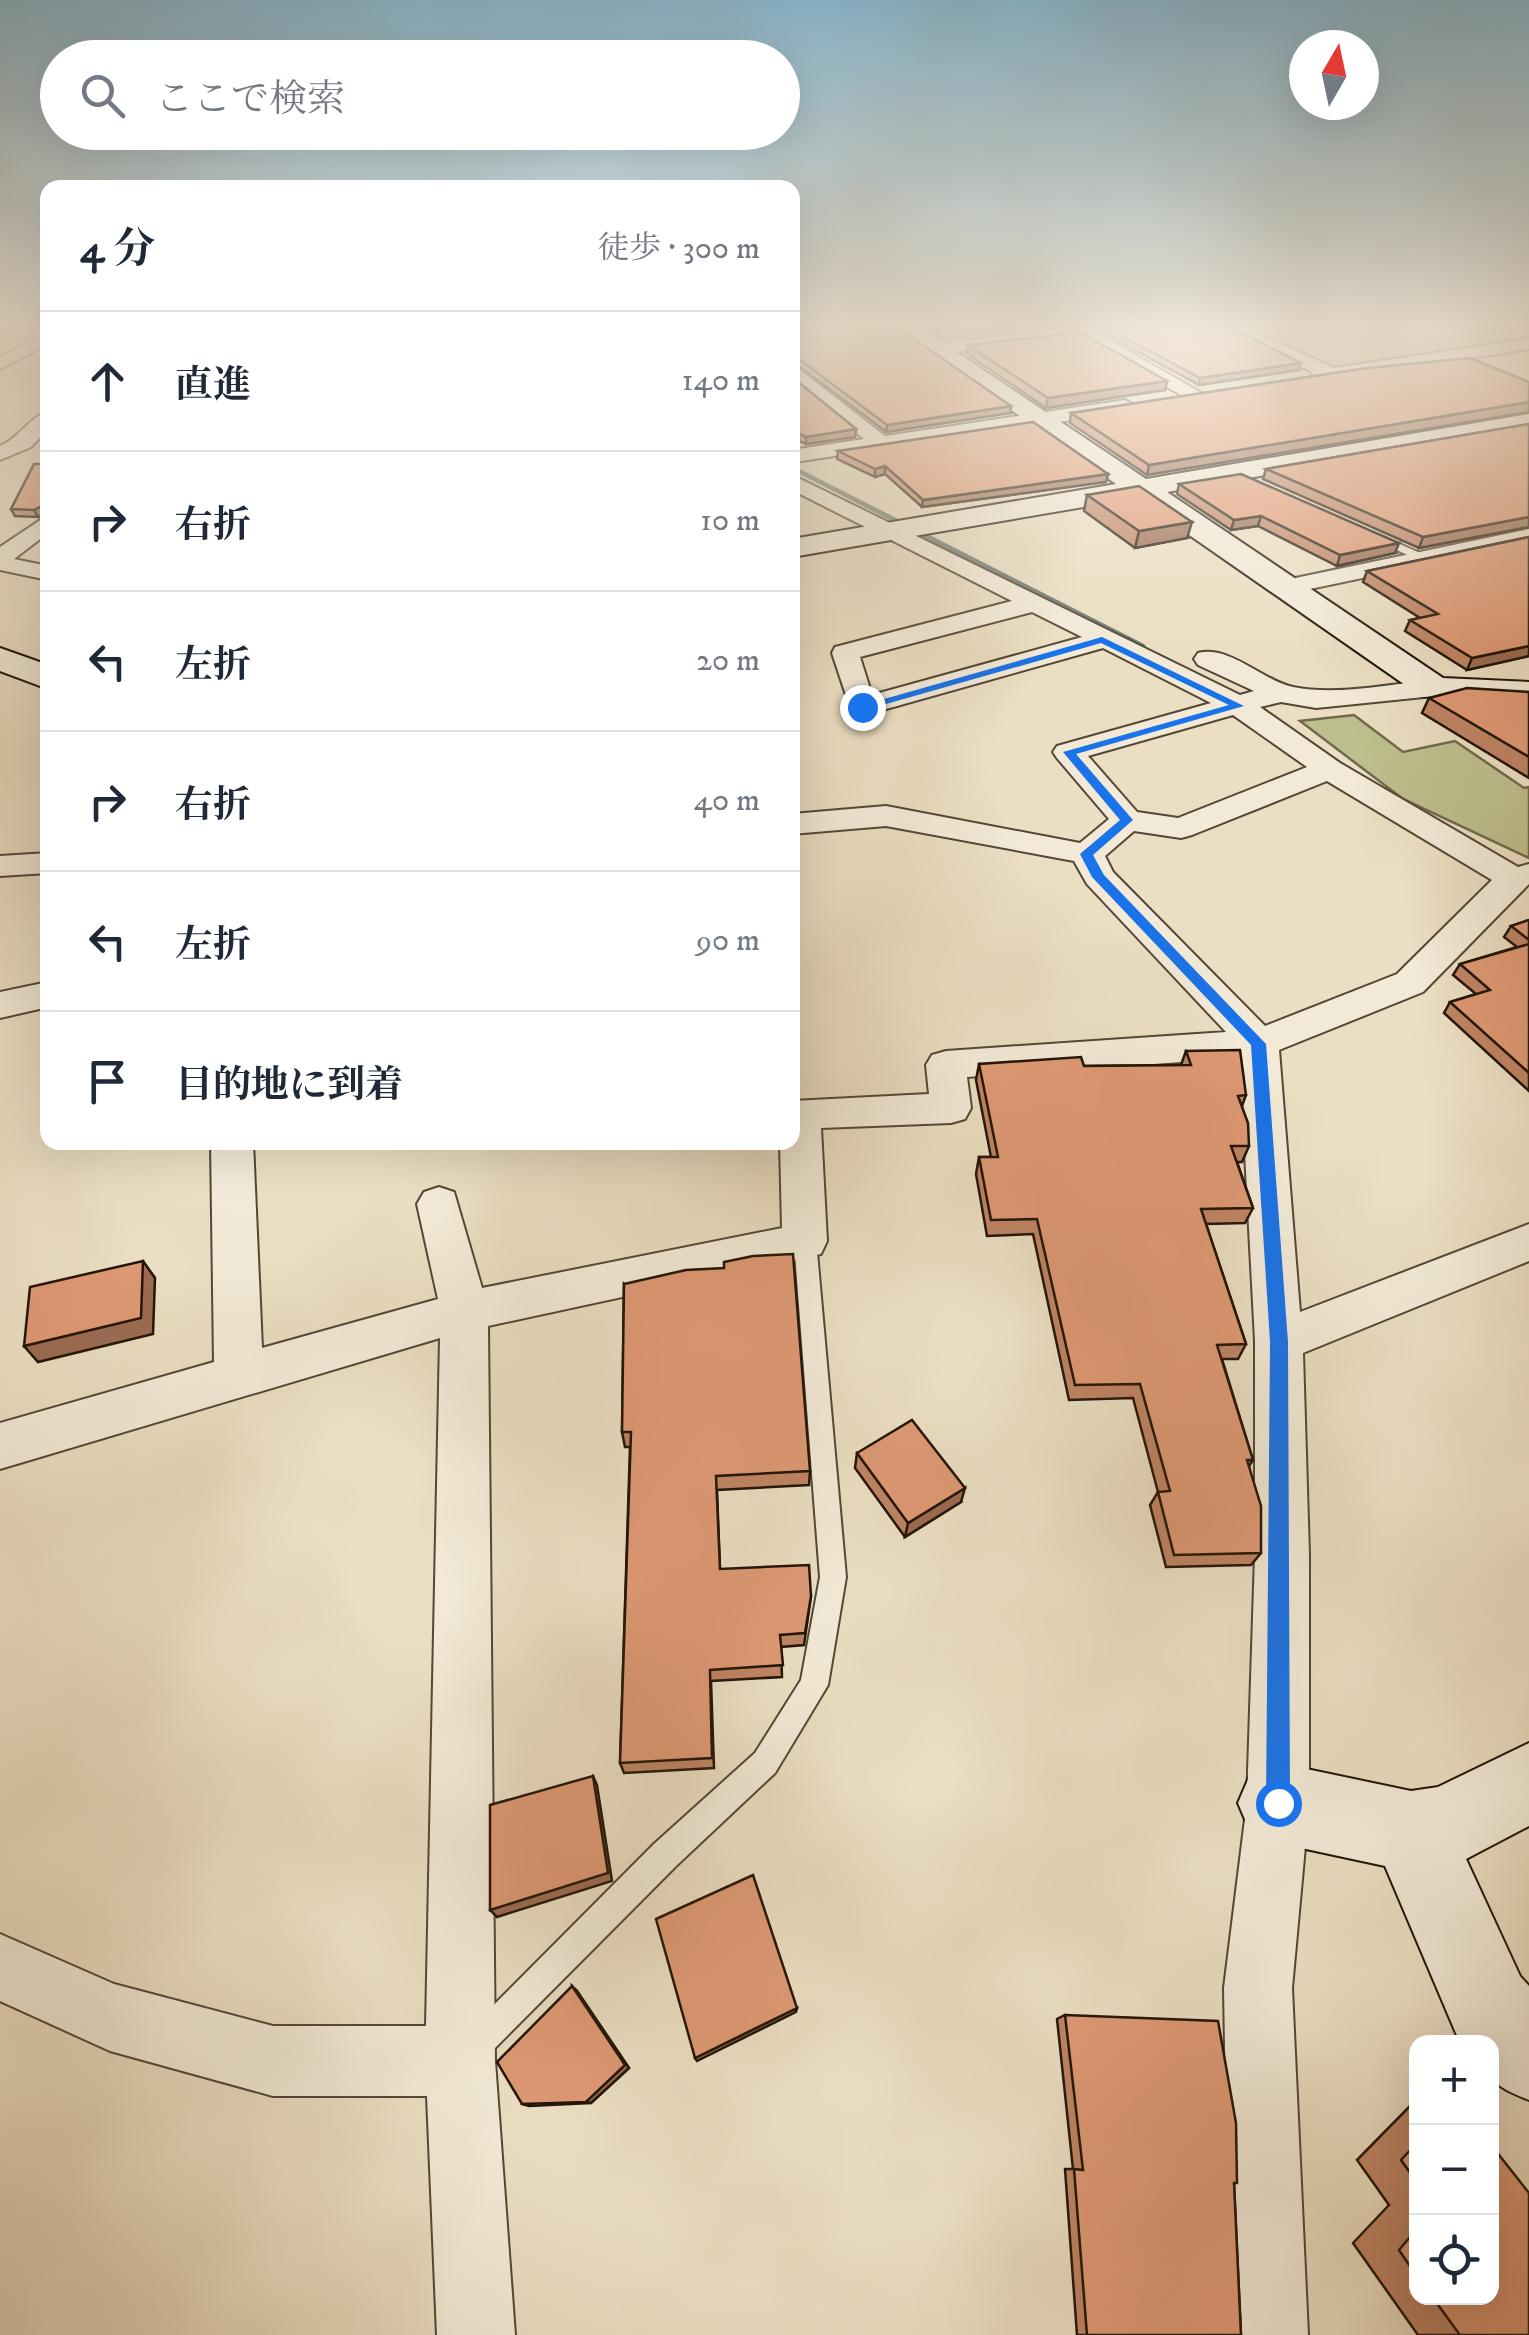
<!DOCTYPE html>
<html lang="ja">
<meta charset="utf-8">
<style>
body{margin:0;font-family:"IM FELL DW Pica","Noto Serif JP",serif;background:#f2f2f3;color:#1f2937}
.controls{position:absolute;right:30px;bottom:30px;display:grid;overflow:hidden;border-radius:20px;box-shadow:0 10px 40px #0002}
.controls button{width:90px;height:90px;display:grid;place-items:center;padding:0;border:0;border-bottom:2px solid #e0e1e3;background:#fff;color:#1f2937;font:50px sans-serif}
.compass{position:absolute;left:1289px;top:30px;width:90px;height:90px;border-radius:50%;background:#fff;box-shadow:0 10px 40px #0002;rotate:9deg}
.stop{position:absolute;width:30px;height:30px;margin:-22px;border:8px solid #1a73e8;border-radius:50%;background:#fff}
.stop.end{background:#1a73e8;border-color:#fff;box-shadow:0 2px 10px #0008}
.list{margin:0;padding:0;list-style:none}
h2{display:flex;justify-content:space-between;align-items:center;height:130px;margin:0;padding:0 40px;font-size:42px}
h2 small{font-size:32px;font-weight:400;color:#747a83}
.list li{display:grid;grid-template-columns:65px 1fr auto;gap:30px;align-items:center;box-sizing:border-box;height:140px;padding:0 40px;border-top:2px solid #e0e1e3}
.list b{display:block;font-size:38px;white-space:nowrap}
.list em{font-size:32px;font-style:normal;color:#747a83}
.icon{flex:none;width:55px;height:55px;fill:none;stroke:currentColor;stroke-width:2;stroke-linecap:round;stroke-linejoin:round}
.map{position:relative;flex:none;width:1529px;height:2335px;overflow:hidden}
.search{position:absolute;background:#fff;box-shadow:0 10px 40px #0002;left:40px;top:40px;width:760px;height:110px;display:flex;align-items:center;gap:25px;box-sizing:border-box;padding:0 35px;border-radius:55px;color:#747a83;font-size:38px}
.panel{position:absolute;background:#fff;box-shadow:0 10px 40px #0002;left:40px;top:180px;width:760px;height:970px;border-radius:20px}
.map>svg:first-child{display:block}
</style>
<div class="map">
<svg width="1529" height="2335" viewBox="0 0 1529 2335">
<rect width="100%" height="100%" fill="#ebdec2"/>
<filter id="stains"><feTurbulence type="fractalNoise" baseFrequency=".002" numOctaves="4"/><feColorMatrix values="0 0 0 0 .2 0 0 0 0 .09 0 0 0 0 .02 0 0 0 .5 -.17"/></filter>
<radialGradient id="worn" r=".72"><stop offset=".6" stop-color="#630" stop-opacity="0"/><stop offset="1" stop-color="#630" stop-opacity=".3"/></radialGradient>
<!-- green -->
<g fill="#bebf8e" stroke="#706a4b" stroke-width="2.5">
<polygon points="1238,325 1529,325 1529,338 1330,368"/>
<polygon points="1354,715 1403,752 1455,741 1524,788 1529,787 1529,858 1403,799 1300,721"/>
</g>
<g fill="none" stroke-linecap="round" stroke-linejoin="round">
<!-- stream -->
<polygon fill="#697a6c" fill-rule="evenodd" points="792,465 1144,644 1146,646 1138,648 792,470"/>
<defs>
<g id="lane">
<polygon points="1374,533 1427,556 1429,558 1419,560 1370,538 1368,536"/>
<polygon points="805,1233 812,1235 816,1241 846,1577 828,1685 775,1773 676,1866 487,2056 476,2061 465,2056 460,2045 465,2034 654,1844 755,1753 801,1680 820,1577 794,1241 798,1235"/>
</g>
<g id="street">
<polygon points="1063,325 1083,325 1205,395 1195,401 1188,399 1079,337 938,354 929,349 938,344 1065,328"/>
<polygon points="1217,325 1239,325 1334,368 1529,339 1529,349 1319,382 1312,380 1312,372"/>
<polygon points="48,332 48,344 0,369 0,357"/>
<polygon points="792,364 885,436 1125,400 1135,406 1125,412 795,462 792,450 864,439 792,379"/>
<path d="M48,411V429L31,447L0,460V446C19,438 29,418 48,411Z"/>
<path d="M792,475L1240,695L1254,691L1198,665L1194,659L1198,653C1230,645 1263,681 1293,687C1338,696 1389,684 1434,680L1444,682L1448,688L1434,696L1316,708L1281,702L1260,707L1340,763L1518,867L1529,864V884L1423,992L1279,1050L1300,1312L1529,1224V1261L1303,1353L1309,1555V1803L1292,1988L1308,2335H1230L1224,1988L1247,1803L1255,1555V1341L1240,1058L967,1077L971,1108L965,1119L951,1123L821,1128L827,1241L821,1254L488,1326L495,2061L515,2335H437L427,2096H273L110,2051L0,2001V1934L114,1984L273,2026H426L440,1338L0,1469V1423L214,1362L211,1142H253L262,1348L438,1299L417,1204L424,1192L439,1187L454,1192L482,1288L782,1228L780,1142H792V1101L929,1094L926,1065L932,1055L946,1051L1226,1032L1087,884L1074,861L886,826L792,834V814L886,806L1080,843L1109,819L1057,758L1053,752L1057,746L1211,703L1103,648L872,713H852L832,653L835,647L1012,601L792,490ZM1032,612L1082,637L872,695L860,657ZM1233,715L1307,767L1178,818L1137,812L1088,756ZM1327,781L1492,880L1397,974L1265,1026L1113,872L1105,856L1134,831L1181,838L1192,835Z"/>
<polygon points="48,515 48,533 14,559 48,566 48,580 0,570 0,547"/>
<polygon points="1529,529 1529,543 1286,594 1274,587 1286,580"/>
<polygon points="48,853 48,873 0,876 0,856"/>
<polygon points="48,982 48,1007 0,1018 0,992"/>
</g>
<g id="secondary">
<polygon points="891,325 916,325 1146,479 1529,414 1529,430 1167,492 1443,678 1529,682 1529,704 1421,696 1136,498 792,557 792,539 1116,484"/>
<polygon points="0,648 48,665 48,689 0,671"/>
<path d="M1529,1743V1826L1466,1859L1520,1976L1529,1986V2100C1490,2084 1492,2084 1492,2042H1462L1458,2038L1385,1866L1278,1843L1250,1831L1238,1803L1250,1775L1278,1763L1411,1791L1438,1787Z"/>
</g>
</defs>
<!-- lane casing -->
<use href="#lane" stroke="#544736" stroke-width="4"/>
<!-- street casing -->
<use href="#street" stroke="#544736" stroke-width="4"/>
<!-- secondary casing -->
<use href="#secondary" stroke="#221508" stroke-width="4"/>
<!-- lane -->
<use href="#lane" fill="#f2ead7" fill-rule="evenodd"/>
<!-- street -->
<use href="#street" fill="#f2ead7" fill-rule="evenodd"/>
<!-- secondary -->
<use href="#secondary" fill="#f2ead7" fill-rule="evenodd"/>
</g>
<!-- wall -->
<g fill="#bf8464" stroke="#221508" stroke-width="2.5">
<polygon points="792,325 1010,413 886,432 792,361"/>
<polygon points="922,325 1058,325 944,339"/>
<polygon points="1089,325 1226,325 1299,370 1199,385"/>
<polygon points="968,345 1167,381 1165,390 1046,408 967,354"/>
<polygon points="1368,368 1147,475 1070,423 1071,413"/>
<polygon points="792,377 856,429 855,437 806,444 792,438"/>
<polygon points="1529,424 1529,527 1419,548 1263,479 1266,469"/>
<polygon points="838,451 1108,474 1106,482 922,507 885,474 875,477 837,459"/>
<polygon points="48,464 48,512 38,517 15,516 11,509"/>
<polygon points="1179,484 1395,553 1337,566 1258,526 1231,530 1177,494"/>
<polygon points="1087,495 1187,538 1135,548 1084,511"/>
<polygon points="1529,537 1529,656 1467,670 1405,631 1410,620 1420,618 1363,582 1367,571"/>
<polygon points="1529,692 1529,778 1422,713 1429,698"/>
<polygon points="1529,920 1529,1091 1444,1013 1450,1002 1476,994 1453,975 1460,964 1517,947 1504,937 1511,926"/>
<polygon points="1186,1051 1246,1095 1242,1106 1249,1146 1242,1162 1237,1162 1253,1208 1245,1223 1206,1224 1246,1344 1238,1359 1222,1359 1253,1460 1249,1466 1261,1553 1251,1565 1166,1567 1150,1505 1158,1492 1133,1398 1069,1400 1033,1234 987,1236 976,1174 979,1157 991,1157 976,1080 979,1064 1084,1066 1181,1065"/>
<polygon points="624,1284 810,1471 809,1485 717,1490 720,1569 811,1596 804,1645 781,1647 782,1677 711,1681 714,1768 624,1773 620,1763 630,1447 625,1447 622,1432"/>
<polygon points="857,1453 961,1502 905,1537 855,1468"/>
<polygon points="577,1991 629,2068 591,2103 529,2106 522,2104"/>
<polygon points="1065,2015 1234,2183 1241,2335 1077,2335 1065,2169 1073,2169 1057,2019"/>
<polygon points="1416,2105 1416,2298 1492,2298 1529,2335 1418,2335 1353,2243 1389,2205 1357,2160 1410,2106"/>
</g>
<!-- shaded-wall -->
<g fill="#9b6b51" stroke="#221508" stroke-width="2.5">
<polygon points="1008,325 1058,325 944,339 945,333"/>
<polygon points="1301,363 1299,370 1199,385 1200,378"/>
<polygon points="1167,381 1165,390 1046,408 1048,398"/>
<polygon points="1529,402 1529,412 1147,475 1149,465"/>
<polygon points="1011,406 1010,413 886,432 887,425"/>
<polygon points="856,429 855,437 806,444 806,437"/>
<polygon points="885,466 885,474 875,477 875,469"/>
<polygon points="1108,474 1106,482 922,507 923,500"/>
<polygon points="45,504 48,512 38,517 34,510"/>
<polygon points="1261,516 1258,526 1231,530 1234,520"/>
<polygon points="1529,517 1529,527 1419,548 1423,537"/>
<polygon points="1192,522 1187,538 1135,548 1139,531"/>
<polygon points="1399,543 1395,553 1337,566 1340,555"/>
<polygon points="1529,646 1529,656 1467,670 1472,658"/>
<polygon points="143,1261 155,1278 153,1334 38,1362 24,1346"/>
<polygon points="965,1488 961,1502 905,1537 908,1523"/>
<polygon points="593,1776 597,1785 612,1881 497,1917 490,1910"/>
<polygon points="572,1986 577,1991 629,2068 591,2103 586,2102"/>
<polygon points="797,2008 796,2012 697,2061 695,2058"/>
</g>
<!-- building -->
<g fill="#de9974" stroke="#221508" stroke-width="2.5">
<polygon points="792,325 894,325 1011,406 887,425 792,354"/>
<polygon points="933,325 1008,325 945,333"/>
<polygon points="1102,325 1226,325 1301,363 1200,378"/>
<polygon points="1080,332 1167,381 1048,398 968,345"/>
<polygon points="1470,358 1529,382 1529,402 1149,465 1071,413 1368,368"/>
<polygon points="792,377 856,429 806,437 792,430"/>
<polygon points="1033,422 1108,474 923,500 885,466 875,469 838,451"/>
<polygon points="1529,424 1529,517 1423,537 1266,469"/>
<polygon points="34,464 48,464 48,508 45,504 34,510 11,509"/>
<polygon points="1241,474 1399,543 1340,555 1261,516 1234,520 1179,484"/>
<polygon points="1139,486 1192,522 1139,531 1087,495"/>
<polygon points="1529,537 1529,646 1472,658 1410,620 1438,614 1367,571"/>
<polygon points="1467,688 1529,692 1529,757 1429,698"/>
<polygon points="1529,920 1529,940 1511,926"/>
<polygon points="1529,944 1529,1073 1450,1002 1490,990 1460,964"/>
<polygon points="1240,1050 1246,1095 1238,1096 1248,1123 1249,1146 1231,1146 1253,1208 1201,1209 1246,1344 1217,1345 1253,1460 1247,1460 1261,1506 1261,1553 1174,1555 1158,1492 1170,1491 1140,1384 1075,1385 1037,1219 991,1220 979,1157 998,1157 979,1064 1081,1057 1084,1066 1191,1065 1186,1051"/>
<polygon points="793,1254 810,1471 716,1476 720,1569 809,1565 811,1596 805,1633 780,1635 783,1665 710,1670 712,1758 620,1763 631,1432 622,1432 624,1284 686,1270 724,1268 724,1262 753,1256"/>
<polygon points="143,1261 141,1318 24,1346 30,1287"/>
<polygon points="912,1420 965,1488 908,1523 857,1453"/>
<polygon points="593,1776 608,1873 490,1910 490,1805"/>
<polygon points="753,1875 797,2008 695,2058 656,1919"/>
<polygon points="572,1986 625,2065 586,2102 522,2104 497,2062"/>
<polygon points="1065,2015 1218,2021 1236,2123 1237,2183 1234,2183 1241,2335 1087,2335 1074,2169 1083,2170"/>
<polygon points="1416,2144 1416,2181 1401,2160"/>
<polygon points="1492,2146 1529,2193 1529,2335 1460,2335 1433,2298 1492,2298"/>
<polygon points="1416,2230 1416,2275 1399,2250"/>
</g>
<!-- sky -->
<linearGradient id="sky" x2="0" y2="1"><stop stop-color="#88b8d1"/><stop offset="0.5" stop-color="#f6f0e4"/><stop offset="1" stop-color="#f6f0e4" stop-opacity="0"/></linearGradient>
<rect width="1529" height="651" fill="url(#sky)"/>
<!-- route -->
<polygon fill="#1a73e8" points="1102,637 1244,706 1076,754 1133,820 1093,855 1104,875 1266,1044 1288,1342 1290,1803 1286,1812 1278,1815 1270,1812 1266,1803 1270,1342 1251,1045 1092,877 1080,854 1120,820 1063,752 1229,705 1101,643 865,710 856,707"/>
<rect width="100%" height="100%" filter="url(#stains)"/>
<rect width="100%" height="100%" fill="url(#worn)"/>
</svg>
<div class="controls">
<button>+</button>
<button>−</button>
<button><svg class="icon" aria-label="locate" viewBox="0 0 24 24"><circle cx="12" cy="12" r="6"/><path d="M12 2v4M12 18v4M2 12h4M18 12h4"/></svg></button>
</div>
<svg class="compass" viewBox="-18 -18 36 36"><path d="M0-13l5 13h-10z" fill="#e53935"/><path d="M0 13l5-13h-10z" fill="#747a83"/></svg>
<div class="stop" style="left:1278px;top:1803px"></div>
<div class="stop end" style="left:862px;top:707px"></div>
<div class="search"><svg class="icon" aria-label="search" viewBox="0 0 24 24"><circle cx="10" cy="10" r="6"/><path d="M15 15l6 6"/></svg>ここで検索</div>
<section class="panel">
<h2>4 分<small>徒歩 · 300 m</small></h2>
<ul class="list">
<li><svg class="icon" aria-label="ahead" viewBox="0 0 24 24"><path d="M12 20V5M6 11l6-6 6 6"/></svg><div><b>直進</b></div><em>140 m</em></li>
<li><svg class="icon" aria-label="right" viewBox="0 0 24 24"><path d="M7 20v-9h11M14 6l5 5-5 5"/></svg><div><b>右折</b></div><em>10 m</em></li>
<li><svg class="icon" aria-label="left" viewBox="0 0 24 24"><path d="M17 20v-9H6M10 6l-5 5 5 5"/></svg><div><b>左折</b></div><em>20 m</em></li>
<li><svg class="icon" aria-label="right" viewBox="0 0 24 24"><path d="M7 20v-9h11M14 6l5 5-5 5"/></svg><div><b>右折</b></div><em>40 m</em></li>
<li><svg class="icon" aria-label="left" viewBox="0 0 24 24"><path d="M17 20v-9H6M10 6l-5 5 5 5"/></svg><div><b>左折</b></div><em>90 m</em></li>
<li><svg class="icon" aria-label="arrive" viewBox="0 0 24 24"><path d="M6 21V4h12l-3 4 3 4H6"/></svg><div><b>目的地に到着</b></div></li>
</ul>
</section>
</div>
